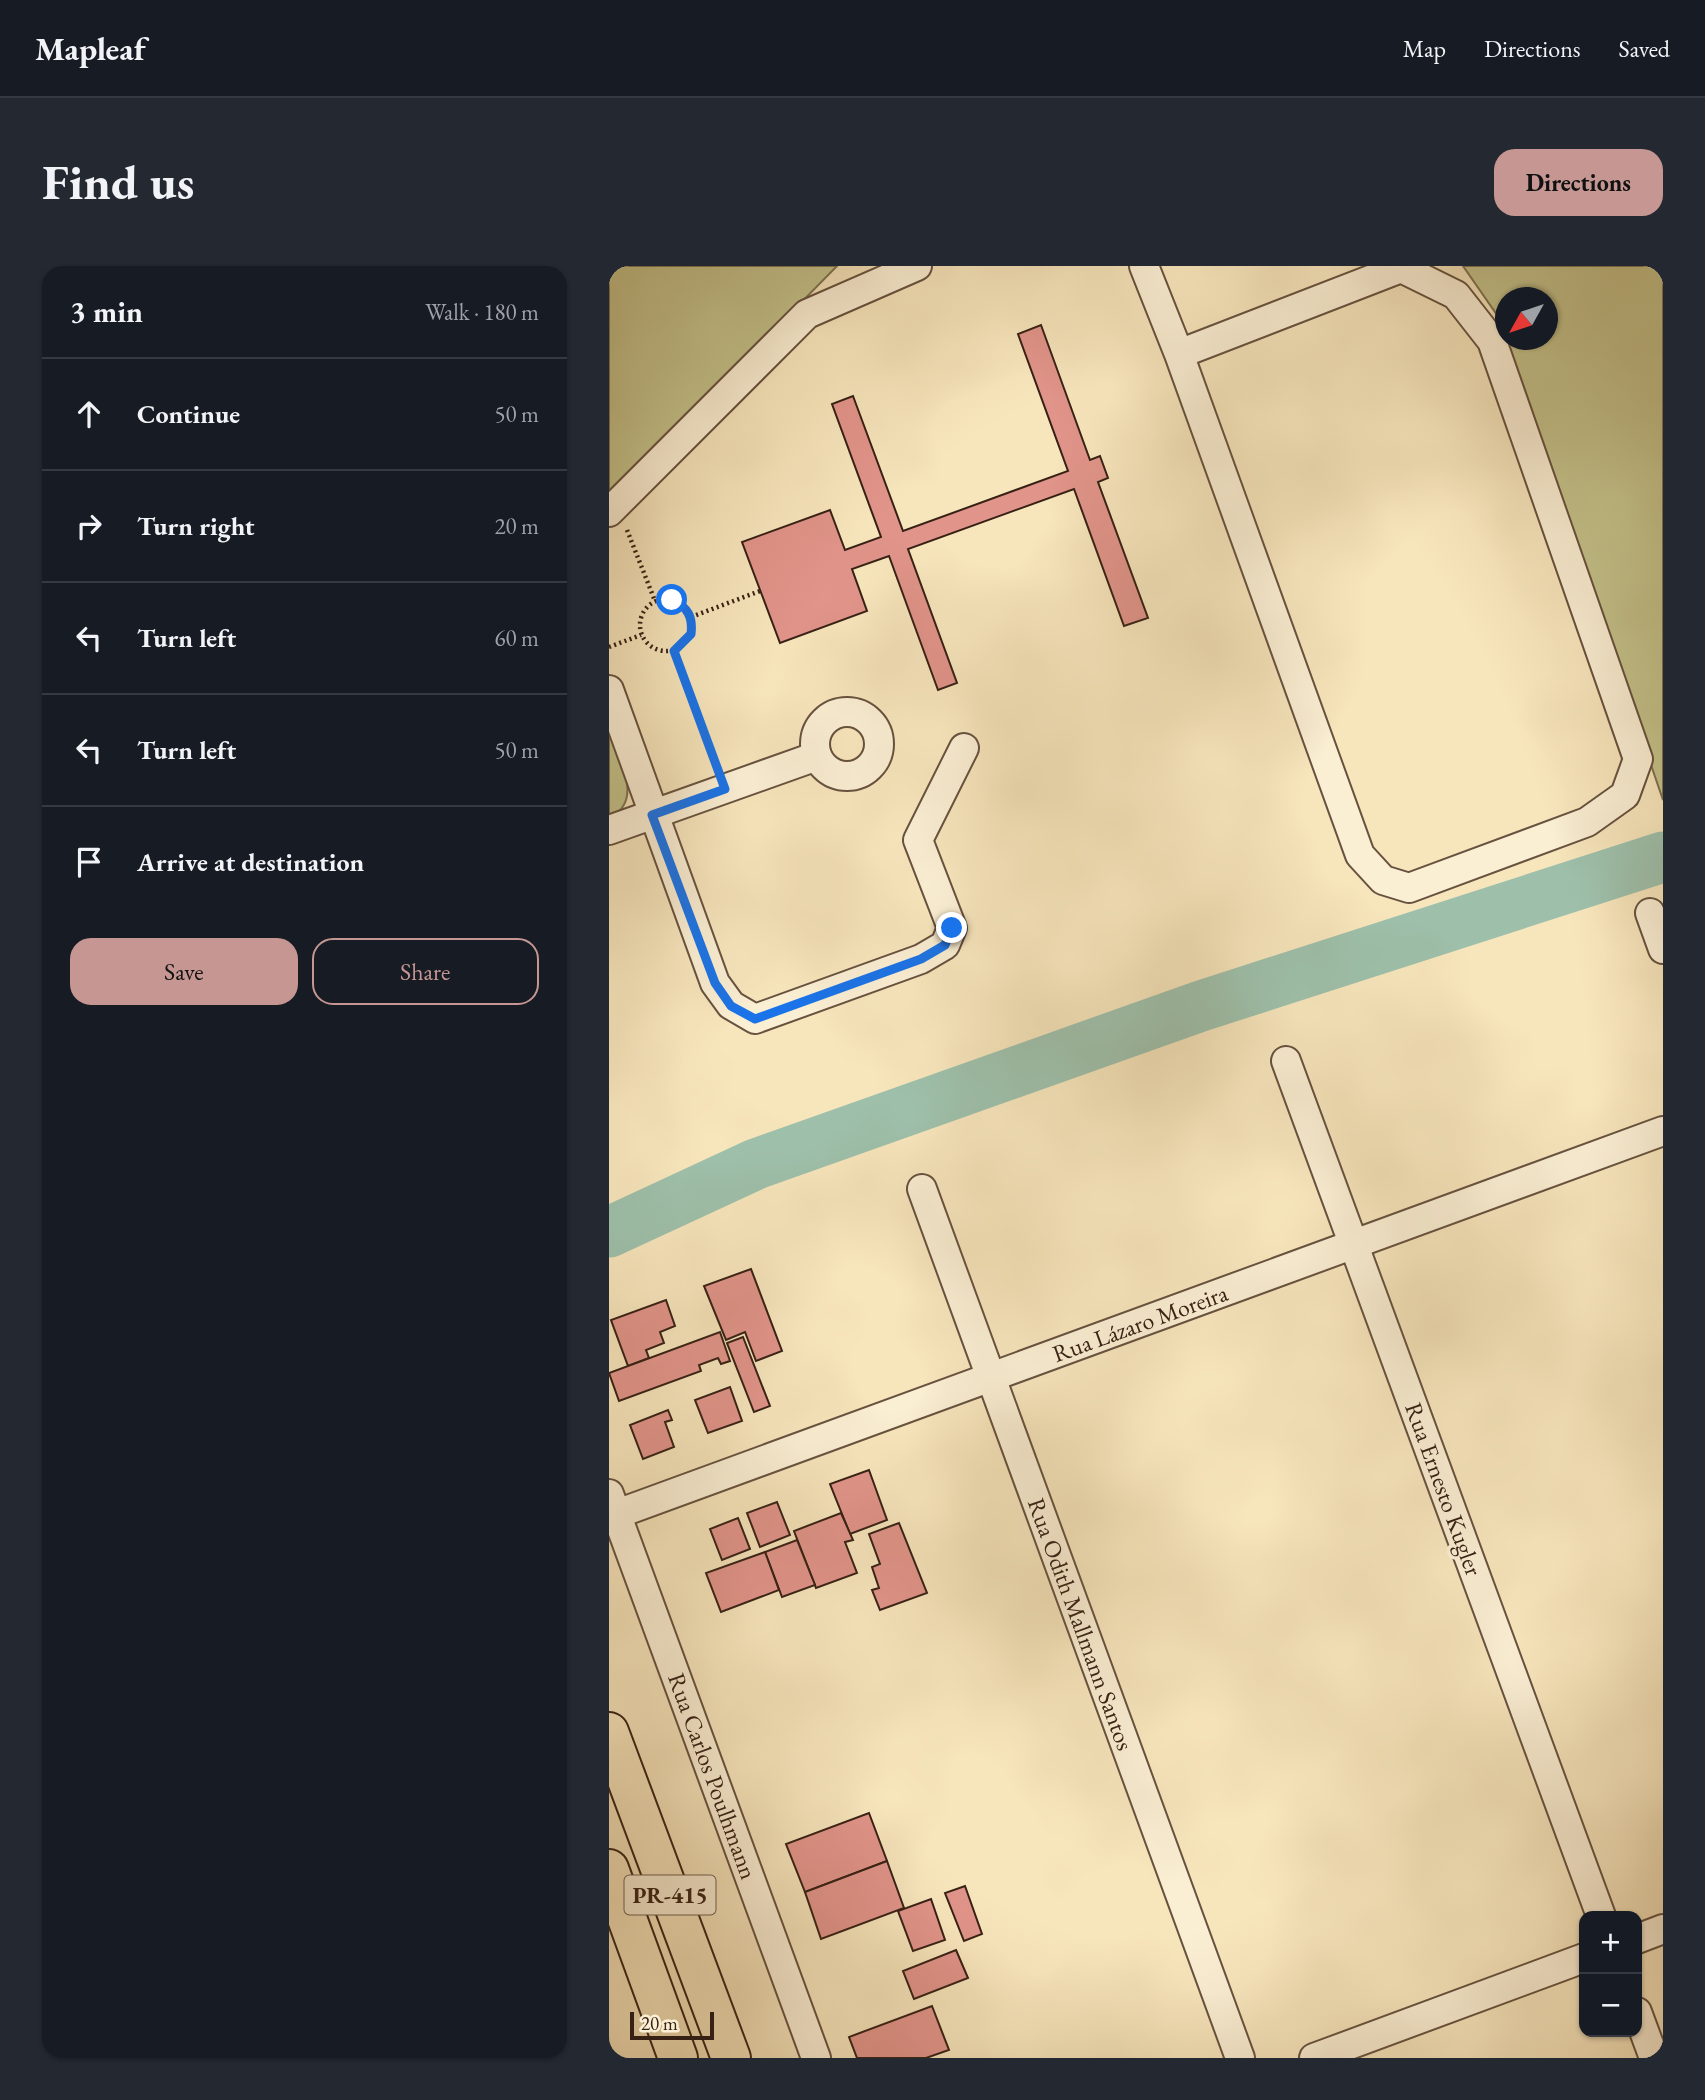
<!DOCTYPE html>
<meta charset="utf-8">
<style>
body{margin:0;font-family:"EB Garamond",serif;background:#242831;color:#f1f3f6}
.controls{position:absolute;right:21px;bottom:21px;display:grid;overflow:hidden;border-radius:14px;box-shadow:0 2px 5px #0004}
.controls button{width:63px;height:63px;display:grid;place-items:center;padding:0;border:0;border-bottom:2px solid #363941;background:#171b24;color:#f1f3f6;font:35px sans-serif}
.compass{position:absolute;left:886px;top:21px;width:63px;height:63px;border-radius:50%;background:#171b24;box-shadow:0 2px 5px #0004;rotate:230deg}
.scale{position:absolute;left:21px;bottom:18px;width:84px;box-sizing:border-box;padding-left:7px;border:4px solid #372115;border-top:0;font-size:19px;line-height:24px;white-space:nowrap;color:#372115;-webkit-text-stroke:5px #faeed3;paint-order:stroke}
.stop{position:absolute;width:21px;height:21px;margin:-16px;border:5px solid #1a73e8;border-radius:50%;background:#fff}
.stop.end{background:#1a73e8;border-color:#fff;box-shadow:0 2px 7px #0008}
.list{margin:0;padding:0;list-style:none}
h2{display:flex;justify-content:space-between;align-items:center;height:91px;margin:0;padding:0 28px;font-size:30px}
h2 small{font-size:23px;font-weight:400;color:#9ea1a6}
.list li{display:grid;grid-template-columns:46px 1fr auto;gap:21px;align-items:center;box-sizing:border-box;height:112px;padding:0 28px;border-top:2px solid #363941}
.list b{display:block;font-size:26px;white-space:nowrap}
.list em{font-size:23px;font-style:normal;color:#9ea1a6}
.actions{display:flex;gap:14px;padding:21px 28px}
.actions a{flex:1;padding:16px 0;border:2px solid #c59692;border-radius:21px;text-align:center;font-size:24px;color:#c59692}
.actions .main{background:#c59692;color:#111}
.icon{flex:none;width:38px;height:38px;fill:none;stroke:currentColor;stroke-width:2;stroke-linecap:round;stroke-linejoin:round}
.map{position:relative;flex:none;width:1054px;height:1792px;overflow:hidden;border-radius:21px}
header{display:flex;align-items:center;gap:42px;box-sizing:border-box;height:98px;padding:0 35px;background:#171b24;border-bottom:2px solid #363941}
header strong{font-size:33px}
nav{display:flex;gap:38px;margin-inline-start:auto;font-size:24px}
.intro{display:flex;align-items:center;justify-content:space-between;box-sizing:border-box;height:168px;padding:0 42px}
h1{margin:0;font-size:49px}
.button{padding:18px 32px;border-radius:21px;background:#c59692;color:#111;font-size:24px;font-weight:700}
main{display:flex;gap:42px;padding:0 42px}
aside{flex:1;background:#171b24;border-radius:21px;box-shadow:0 2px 5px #0004}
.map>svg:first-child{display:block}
</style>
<header>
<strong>Mapleaf</strong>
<nav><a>Map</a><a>Directions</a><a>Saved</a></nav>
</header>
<div class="intro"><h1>Find us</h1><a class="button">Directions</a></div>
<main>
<aside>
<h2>3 min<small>Walk · 180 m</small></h2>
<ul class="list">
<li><svg class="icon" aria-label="ahead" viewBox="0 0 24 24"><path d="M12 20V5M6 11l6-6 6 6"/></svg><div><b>Continue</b></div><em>50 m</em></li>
<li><svg class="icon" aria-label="right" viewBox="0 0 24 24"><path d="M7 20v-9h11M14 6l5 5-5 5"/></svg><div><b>Turn right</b></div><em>20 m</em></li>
<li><svg class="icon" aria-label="left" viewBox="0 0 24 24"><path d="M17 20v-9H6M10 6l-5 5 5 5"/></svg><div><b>Turn left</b></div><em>60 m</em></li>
<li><svg class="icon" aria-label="left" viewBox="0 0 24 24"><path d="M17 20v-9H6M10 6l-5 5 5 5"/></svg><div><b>Turn left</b></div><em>50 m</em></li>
<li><svg class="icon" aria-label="arrive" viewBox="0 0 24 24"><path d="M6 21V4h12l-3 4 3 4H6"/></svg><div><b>Arrive at destination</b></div></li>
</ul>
<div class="actions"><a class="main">Save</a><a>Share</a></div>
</aside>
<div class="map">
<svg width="1054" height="1792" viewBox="0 0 1054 1792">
<rect width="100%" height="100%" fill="#f7e5bc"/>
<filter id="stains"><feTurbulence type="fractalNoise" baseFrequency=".00286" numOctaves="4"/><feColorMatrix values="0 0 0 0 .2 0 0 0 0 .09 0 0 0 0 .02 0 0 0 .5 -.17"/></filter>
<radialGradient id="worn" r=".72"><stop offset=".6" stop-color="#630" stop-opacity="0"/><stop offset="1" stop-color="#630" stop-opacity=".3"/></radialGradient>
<!-- green -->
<g fill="#c4c28b" stroke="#7e7250" stroke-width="2" fill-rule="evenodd">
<polygon points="0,0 228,0 0,232"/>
<path d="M854,0H1054V534L888,49ZM897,32H939V74H897Z"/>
<path d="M0,466C10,494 36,535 0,552Z"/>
</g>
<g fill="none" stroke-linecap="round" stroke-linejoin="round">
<!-- river -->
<polyline stroke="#9ec0ab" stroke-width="51" points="0,966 147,898 592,740 1054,591"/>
</g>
<!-- building -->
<g fill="#e1948a" stroke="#372115" stroke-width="2">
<polygon points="432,59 481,194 491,190 499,212 489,216 539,352 515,360 465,223 299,283 348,417 329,424 280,290 243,303 258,345 171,377 133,276 221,244 236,284 272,271 223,138 244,130 294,265 459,205 409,68"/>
<polygon points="142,1003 173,1085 147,1095 136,1066 117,1074 95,1020"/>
<polygon points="57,1034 66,1060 51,1066 55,1077 37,1084 40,1092 19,1100 2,1054"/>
<polygon points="111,1066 121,1095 112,1098 109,1092 90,1099 92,1105 10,1135 0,1107"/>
<polygon points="134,1071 161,1140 145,1146 118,1077"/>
<polygon points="121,1121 133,1155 99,1167 86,1134"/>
<polygon points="59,1144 63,1154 56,1156 65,1181 34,1193 21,1159"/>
<polygon points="260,1204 278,1254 241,1268 221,1218"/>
<polygon points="168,1236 181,1269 151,1281 138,1247"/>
<polygon points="232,1247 244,1274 236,1276 248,1307 207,1322 185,1265"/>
<polygon points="129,1252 141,1283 113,1294 101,1263"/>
<polygon points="290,1257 318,1327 271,1344 263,1324 270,1322 263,1301 271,1298 260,1268"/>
<polygon points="188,1274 206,1319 173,1331 156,1286"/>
<polygon points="156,1286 170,1324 112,1346 97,1307"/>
<polygon points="260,1547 278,1595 196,1626 177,1578"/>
<polygon points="278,1595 295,1642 212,1673 196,1626"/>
<polygon points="356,1620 373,1668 355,1675 336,1627"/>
<polygon points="322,1633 336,1674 304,1685 289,1645"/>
<polygon points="347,1684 359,1712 305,1733 294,1705"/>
<polygon points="323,1740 340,1784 317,1792 248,1792 240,1771"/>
</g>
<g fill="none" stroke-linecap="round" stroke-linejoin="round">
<defs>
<g id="minor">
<polyline points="535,0 570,88 751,589 774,614 800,622 978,556 1016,529 1029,493 883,75 847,29 792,2 570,88"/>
<polyline points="0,246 198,48 308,0"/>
<polyline points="0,424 106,717 122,739 146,753 312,693 336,679 343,662 309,574 355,482"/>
<circle cx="238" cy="478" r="32"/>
<polyline points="0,564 208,490"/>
<polyline points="1041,647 1054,683"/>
<polyline points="677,795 992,1650"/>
<polyline points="313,923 631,1792"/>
<polyline points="0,1228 207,1792"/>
<polyline points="8,1248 1054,865"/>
<polyline points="1028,1673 1054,1663"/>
<polyline points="1028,1746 1045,1792"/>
<polyline points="705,1792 975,1692"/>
</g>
<g id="highway">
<polyline points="0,1466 122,1792"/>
<polyline points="0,1603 69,1792"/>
</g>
</defs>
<!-- minor casing -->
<use href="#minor" stroke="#67523f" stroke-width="32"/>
<!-- highway casing -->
<use href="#highway" stroke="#372115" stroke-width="42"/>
<!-- path -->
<g stroke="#372115" stroke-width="4.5" stroke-dasharray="2 3.5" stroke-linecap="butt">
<polyline points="18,264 46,335"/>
<circle cx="57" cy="359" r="26"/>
<polyline points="82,351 151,325"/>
<polyline points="0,381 32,369"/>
<polyline points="65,385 107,499"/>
</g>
<!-- minor -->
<use href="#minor" stroke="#faeed3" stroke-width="28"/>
<!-- highway -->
<use href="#highway" stroke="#f7e5bc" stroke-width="38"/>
</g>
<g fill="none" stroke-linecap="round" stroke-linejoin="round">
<!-- route -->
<path stroke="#1a73e8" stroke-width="9" d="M63,334C79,341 84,351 82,368L65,385L116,523L43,549L106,717L122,740L146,753L312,693L336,679L343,662"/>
</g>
<g text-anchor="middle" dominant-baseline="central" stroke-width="7" stroke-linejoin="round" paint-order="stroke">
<!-- shield labels -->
<rect fill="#faeed3" stroke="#725e4e" stroke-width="2" x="15.5" y="1609.5" width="91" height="39" rx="5"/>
<g font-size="23" font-weight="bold" fill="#372115">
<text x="61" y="1629">PR-415</text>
</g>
<!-- street labels -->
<g font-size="24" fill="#372115" stroke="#faeed3">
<text transform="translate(531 1057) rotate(-20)">Rua Lázaro Moreira</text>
<text transform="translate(835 1223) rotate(70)">Rua Ernesto Kugler</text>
<text transform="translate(472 1358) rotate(70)">Rua Odith Mallmann Santos</text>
<text transform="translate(104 1510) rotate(70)">Rua Carlos Poulhmann</text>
</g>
</g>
<rect width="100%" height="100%" filter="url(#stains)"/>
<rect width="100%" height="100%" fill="url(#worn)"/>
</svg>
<div class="controls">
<button>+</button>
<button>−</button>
</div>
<svg class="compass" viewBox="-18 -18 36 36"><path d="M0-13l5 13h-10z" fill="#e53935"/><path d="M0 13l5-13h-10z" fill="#9ea1a6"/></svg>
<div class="scale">20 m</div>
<div class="stop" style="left:63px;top:334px"></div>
<div class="stop end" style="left:343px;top:662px"></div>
</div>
</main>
